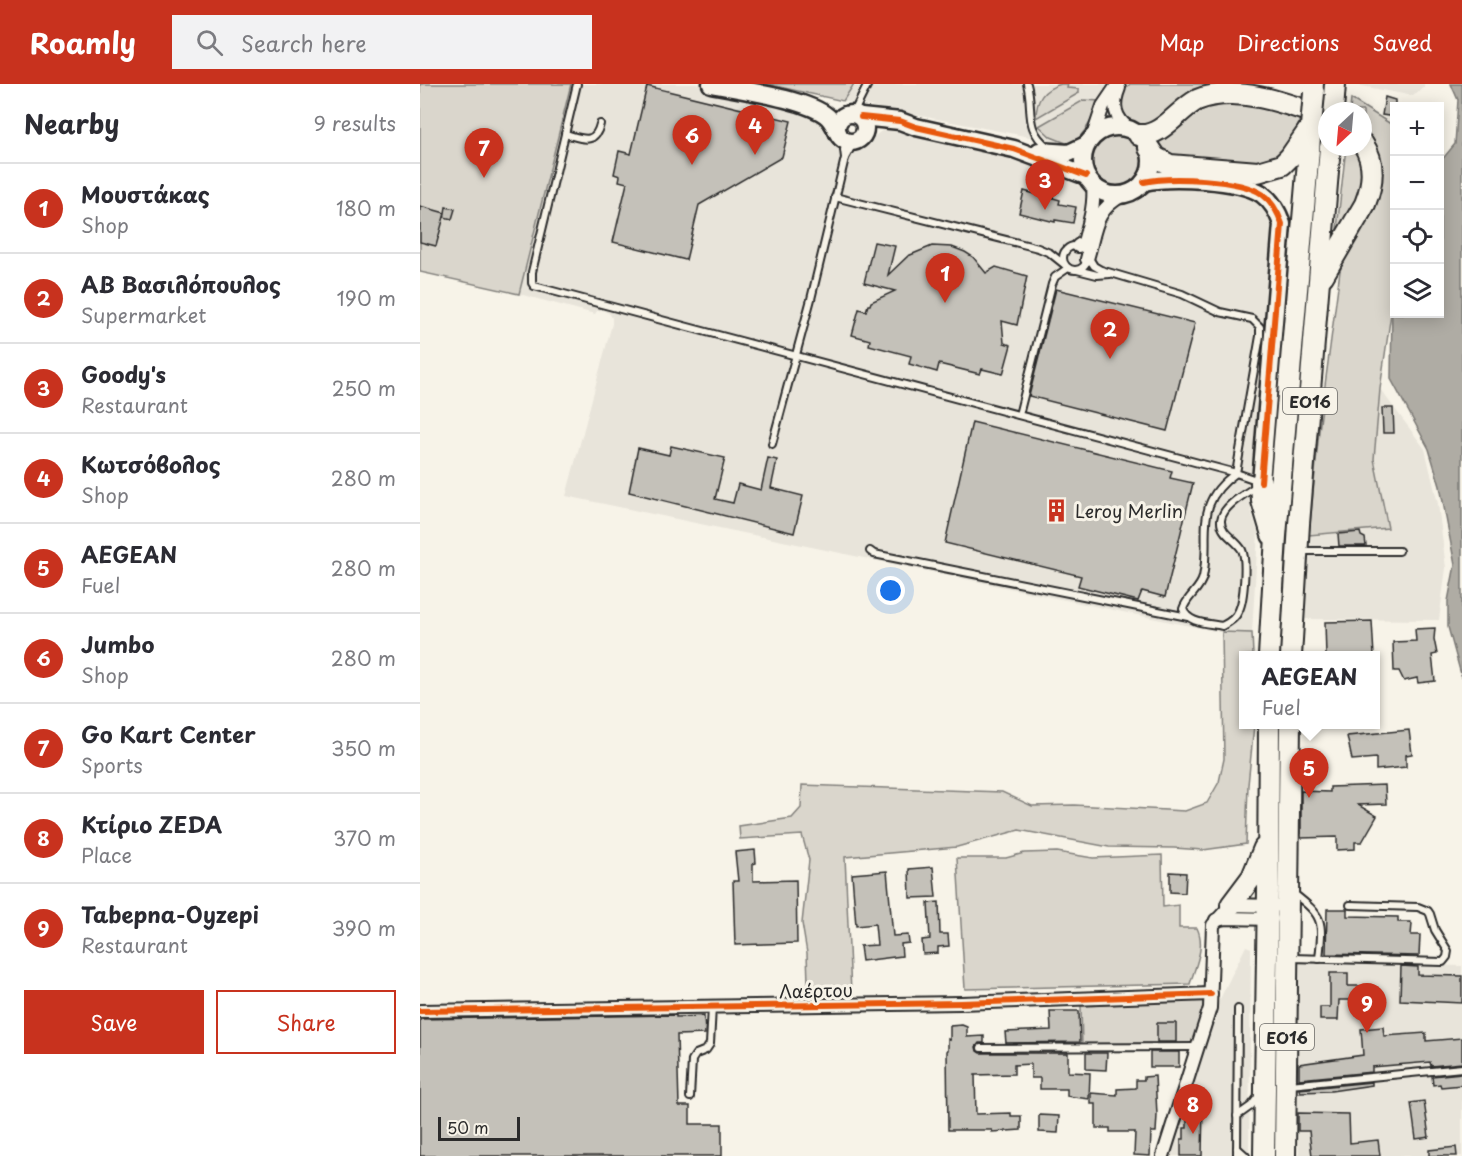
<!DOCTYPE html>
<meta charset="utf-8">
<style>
body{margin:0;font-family:"Playpen Sans",sans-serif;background:#f2f2f3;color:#2b2b33}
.controls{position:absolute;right:18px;top:18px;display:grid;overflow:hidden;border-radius:0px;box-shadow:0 3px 15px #0003}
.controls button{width:54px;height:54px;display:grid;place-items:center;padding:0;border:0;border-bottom:2px solid #e1e1e2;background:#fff;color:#2b2b33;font:30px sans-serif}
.compass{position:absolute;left:898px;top:18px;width:54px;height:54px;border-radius:50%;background:#fff;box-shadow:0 3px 15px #0003;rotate:206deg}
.scale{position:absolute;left:18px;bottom:15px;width:82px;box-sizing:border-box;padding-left:6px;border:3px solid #2b2b2b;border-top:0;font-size:16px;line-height:21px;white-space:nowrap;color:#2b2b2b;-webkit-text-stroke:4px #f7f3e8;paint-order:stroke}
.you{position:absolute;left:471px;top:507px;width:21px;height:21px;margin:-15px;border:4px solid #fff;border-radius:50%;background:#1a73e8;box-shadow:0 0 0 9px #1a73e833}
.badge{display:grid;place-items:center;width:39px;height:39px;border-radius:50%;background:#c8321e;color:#fff;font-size:20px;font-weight:700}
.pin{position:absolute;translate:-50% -50px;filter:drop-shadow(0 2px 3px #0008)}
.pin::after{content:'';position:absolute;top:32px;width:21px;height:18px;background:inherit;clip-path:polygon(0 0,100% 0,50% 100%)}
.popup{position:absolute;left:819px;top:567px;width:141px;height:78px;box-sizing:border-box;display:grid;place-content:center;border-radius:0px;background:#fff;filter:drop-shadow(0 2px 4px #0005);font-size:20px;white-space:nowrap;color:#7c7c81}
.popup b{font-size:22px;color:#2b2b33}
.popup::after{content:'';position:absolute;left:50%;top:100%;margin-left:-12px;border:12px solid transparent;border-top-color:#fff}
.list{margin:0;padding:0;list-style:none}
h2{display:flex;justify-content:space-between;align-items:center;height:78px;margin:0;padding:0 24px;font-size:26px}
h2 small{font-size:20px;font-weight:400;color:#7c7c81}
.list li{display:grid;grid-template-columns:39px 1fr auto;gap:18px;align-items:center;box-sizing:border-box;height:90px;padding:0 24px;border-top:2px solid #e1e1e2}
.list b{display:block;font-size:22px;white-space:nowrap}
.list p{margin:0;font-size:20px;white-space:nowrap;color:#7c7c81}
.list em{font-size:20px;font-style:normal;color:#7c7c81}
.actions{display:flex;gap:12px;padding:18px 24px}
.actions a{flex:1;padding:14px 0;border:2px solid #c8321e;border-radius:0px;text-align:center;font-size:21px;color:#c8321e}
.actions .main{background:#c8321e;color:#fff}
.icon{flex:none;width:33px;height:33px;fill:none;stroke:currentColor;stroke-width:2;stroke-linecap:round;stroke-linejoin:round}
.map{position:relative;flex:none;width:1042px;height:1072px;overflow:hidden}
header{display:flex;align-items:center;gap:36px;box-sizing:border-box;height:84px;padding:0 30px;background:#c8321e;color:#fff}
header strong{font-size:28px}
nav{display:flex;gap:33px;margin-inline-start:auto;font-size:21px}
.search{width:420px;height:54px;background:#f2f2f3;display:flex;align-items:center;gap:15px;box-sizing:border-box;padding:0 21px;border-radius:0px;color:#7c7c81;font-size:22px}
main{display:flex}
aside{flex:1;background:#fff}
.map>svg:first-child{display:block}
</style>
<header>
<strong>Roamly</strong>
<div class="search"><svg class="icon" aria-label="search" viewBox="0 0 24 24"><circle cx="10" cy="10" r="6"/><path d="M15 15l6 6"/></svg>Search here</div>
<nav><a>Map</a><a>Directions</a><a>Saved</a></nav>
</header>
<main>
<aside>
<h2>Nearby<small>9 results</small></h2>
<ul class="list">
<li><span class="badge">1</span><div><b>Μουστάκας</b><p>Shop</p></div><em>180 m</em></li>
<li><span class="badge">2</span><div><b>ΑΒ Βασιλόπουλος</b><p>Supermarket</p></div><em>190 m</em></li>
<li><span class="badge">3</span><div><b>Goody's</b><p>Restaurant</p></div><em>250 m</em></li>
<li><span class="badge">4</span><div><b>Κωτσόβολος</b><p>Shop</p></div><em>280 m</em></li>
<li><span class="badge">5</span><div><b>AEGEAN</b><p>Fuel</p></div><em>280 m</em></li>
<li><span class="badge">6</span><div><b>Jumbo</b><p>Shop</p></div><em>280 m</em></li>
<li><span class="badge">7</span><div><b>Go Kart Center</b><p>Sports</p></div><em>350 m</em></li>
<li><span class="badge">8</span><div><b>Κτίριο ZEDA</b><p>Place</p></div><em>370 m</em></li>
<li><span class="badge">9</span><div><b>Tabepna-Oyzepi</b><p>Restaurant</p></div><em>390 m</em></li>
</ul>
<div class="actions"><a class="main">Save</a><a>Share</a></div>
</aside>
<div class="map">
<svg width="1042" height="1072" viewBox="0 0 1042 1072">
<rect width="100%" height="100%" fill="#f7f3e8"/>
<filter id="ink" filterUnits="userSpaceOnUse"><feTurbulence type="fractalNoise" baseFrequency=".0167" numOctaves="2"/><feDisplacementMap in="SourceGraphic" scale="12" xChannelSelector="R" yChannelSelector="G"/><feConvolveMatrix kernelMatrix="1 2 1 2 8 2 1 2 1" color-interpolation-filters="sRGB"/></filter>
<g filter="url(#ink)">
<!-- built -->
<g fill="#e8e4da">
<polygon points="151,0 276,0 369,21 397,30 421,59 428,64 444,60 463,46 472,44 576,65 645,90 664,106 667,115 667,123 677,127 708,117 736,99 820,103 855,122 840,387 831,426 838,449 832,549 799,548 146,412 192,240 192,234 190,230 182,226 177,227 175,230 99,210"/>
<polygon points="425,0 708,0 679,19 663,50 651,61 423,17"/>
<polygon points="932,0 1004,0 1004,3 993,12"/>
<polygon points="960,305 1005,365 1018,420 1026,484 1019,536 885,535 889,451 968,444 954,375"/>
<polygon points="826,862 831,864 829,1072 748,1072 797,921"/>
<polygon points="868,877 1042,882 1042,1072 879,1072"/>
</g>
<!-- green -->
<g fill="#dad6cc" stroke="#82807c" stroke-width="1.5">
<polygon points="0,0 151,0 99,210 0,188"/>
<polygon points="346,0 434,0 423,17"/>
<path d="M641,0H648L647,4L659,5V9L616,34C616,16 623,5 641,0Z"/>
<path d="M710,0H791C778,5 766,11 754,20C746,26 740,37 729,40C716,43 703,34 701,21C701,13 704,5 710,0Z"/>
<path d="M798,13L880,30C878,54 863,72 840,78L746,70L735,59L762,33Z"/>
<polygon points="931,15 974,42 974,209 960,305 954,375 968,444 889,451 899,347 920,187 926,168 961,96 961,76 955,58 943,42 943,27 930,27"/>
<path d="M664,16L679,17C673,34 666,49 651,61L631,53L619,42Z"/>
<circle cx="697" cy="77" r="27"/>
<polygon points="926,63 938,63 945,83 941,110 919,145 917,145"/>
<polygon points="802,548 832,549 833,571 823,572 823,640 834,641 828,701 826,760 783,766 754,764 689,763 599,746 537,763 425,773 431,909 391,909 388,899 387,869 382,839 389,776 382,751 320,755 319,742 372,734 381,724 382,701 582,708 612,722 654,721 765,727 787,719 799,698 804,675"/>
<path d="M637,768L673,774L742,771L743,823L759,821V844H777C786,862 775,883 770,900L545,905L537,774H586L604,769Z"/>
<polygon points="785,916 772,962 662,963 661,922"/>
</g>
<!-- water -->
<polygon fill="#afaca4" stroke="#7a7874" stroke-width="1.5" points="1031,0 1042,0 1042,594 1028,543 1028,517 1035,481 1020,402 1009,365 971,295 972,226 974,215 974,230 1020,230 1020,78 1035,60 1038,16"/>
<!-- building -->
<g fill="#c4c1b9" stroke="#2b2b2b" stroke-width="1.5">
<polygon points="227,2 371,37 362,73 279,121 266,176 193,158 207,99 199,97 200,92 194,90 199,67 211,70"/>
<polygon points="965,13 975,16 975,33 962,31"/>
<polygon points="623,94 636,98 633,114 640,116 639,120 656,123 653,139 635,136 635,138 599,129 604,107 619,111"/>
<polygon points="0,122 25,129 26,123 35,125 32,135 24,133 25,129 16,162 0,158"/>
<polygon points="454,158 475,162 468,191 488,172 512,162 532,163 545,168 553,173 566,189 576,183 607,192 597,241 582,237 584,259 591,261 583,290 562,285 560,290 519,280 517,288 489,280 491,272 449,261 450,256 432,251 439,225 446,227 448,221 450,221 451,218 475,207 444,199"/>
<polygon points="636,205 775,239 747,347 609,312"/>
<polygon points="962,324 973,324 974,349 963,349"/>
<polygon points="552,338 752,387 750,394 773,399 745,513 722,507 718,517 658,502 661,492 525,459"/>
<polygon points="251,362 305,374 295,415 313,419 318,400 341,406 348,374 357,376 351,404 383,412 374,449 209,408 218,364 249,371"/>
<polygon points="940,448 941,452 945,454 946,462 919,462 918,450"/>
<polygon points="952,537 954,572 906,572 905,538"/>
<polygon points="1015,544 1014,555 1017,570 1012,571 1015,597 998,599 997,594 984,597 979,587 974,587 973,558 996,557 995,545"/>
<polygon points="989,646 992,670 986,671 986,683 956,686 956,674 932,676 927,652"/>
<polygon points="965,701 966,720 938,721 957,732 942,758 935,758 935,765 917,766 917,753 881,754 881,707 910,708 910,703"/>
<polygon points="335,766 336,779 333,780 333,797 376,796 377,859 315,861 313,797 318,797 315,768"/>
<polygon points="513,783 516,813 490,814 489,785"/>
<polygon points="467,787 473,852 488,851 489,859 481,860 482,872 442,877 440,862 457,861 455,840 436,842 432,790"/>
<polygon points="750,788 766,789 765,809 750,808"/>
<polygon points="519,818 520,850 528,850 529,862 518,863 518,869 503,870 502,856 510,855 508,819"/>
<polygon points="907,825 927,825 927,832 978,833 978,838 990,838 992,840 991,851 1000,851 999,872 906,870"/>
<polygon points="981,882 998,883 998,891 1042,892 1042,919 980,916"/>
<polygon points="910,889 928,889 928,902 940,902 940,916 919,916 918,936 900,936 900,923 910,923"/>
<polygon points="630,927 659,927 660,958 586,959 585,948 631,946"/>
<polygon points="256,931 256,933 284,932 285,950 257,951 259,1022 270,1022 270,1040 302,1040 302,1072 0,1072 0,935"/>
<rect x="737" y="939" width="19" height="19"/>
<polygon points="542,941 547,943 547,953 564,952 564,959 559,959 556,963 557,967 560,969 648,969 648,988 670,989 669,1015 647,1012 647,1005 620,1005 620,994 611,994 611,980 594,981 594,990 555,991 556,1030 591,1029 591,1032 601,1032 601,1046 572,1048 572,1046 528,1046 527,967 528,966 528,955 530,956 530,942"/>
<polygon points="963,943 964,952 1006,949 1006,957 1042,954 1042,979 1011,982 1010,978 952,983 952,988 879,995 879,980 943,971 941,945"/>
<rect x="730" y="968" width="29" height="15"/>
<polygon points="666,969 687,969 686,986 666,985"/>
<polygon points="1042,989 1042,1001 1021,1003 1020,1000 1013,1001 1012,992"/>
<polygon points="735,992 737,1031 736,1048 731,1048 730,1072 714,1071 715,1048 690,1048 690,1044 676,1044 676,1020 671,1020 671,1009 697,1011 697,1005 716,1004 716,996 724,996 724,993"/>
<polygon points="952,998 952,1001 911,1007 880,1008 879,1005"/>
<polygon points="1004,1017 1009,1053 996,1055 991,1019"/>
<polygon points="773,1020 783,1020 782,1072 761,1072 761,1055 764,1055 764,1044 767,1044 767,1033 773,1033"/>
<polygon points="878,1029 929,1030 930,1059 958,1056 960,1072 892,1072 889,1047 878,1047"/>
<polygon points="619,1031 639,1032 638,1049 619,1048"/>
<polygon points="1036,1063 1037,1072 1009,1072 1009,1066"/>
</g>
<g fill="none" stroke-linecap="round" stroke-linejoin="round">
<defs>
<g id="lane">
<polyline points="157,0 112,188 112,199 114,202 816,389 839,397"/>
<path d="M607,0C614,25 603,44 628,63"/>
<polyline points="433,30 448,0"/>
<path d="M145,50C161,54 175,62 180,40"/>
<polyline points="426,57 424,66 425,74 434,58"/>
<polyline points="415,113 618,164 630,169 645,181"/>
<circle cx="655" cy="174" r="12"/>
<path d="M669,174L674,182L681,186L762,210L800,228L832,235L840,243V252L816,389C771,421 792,450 783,493C780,506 767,512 763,525C768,540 789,539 802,542C810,538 816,534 819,526C824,516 827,476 822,466C816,455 800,450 801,436C803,421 827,409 838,401"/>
<polyline points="657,186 677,191 690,190"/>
<polyline points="599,331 632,200 635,193 648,184"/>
<polyline points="352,360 391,215 425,74"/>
<polyline points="450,467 454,470 768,533"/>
<polyline points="881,467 979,467"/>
<path d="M873,809C904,833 903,836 899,875"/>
<polyline points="871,874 1023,878 1027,873 1028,867 1015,846 1010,830 1008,827 998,823 930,821"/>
<polyline points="561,964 778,963"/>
<polyline points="870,1001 1042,984"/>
<polyline points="270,1013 272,976 276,970 286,966 290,960 292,923"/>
<polyline points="817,1032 831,1022 838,1013"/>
<polyline points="817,1064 826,1072"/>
<polyline points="817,1072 818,925"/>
</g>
<g id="street">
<path d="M699,4C692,21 694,33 709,45"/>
<polyline points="673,52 683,22 698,0"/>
<path d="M658,162L664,158C669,139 675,122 673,102"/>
<path d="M667,175C676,146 673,127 703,111"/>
<polyline points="796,836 806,834 852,835"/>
<polyline points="0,927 541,919 791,910"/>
<polyline points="743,1072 790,924 793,841 811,821 855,822"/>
</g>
<g id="secondary">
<path d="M291,0C320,6 388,15 408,33C412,37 415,43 418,49"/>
<circle cx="431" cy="44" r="14"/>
<polyline points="441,33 480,37 496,43 594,65 666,92"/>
<circle cx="697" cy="77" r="34"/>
<polyline points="619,67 649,69 666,61"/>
<path d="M724,98C750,92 820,95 842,110C853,118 858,128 862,140L841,398"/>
</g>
<g id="primary">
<polyline points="913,27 915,0"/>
<path d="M719,51C742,53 758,26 777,16C818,0 868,20 907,34"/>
<polyline points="729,64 735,73 750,81 838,88 862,81 870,73 890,44"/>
<path d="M903,192L945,120C953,100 956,79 943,60"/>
<polyline points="841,398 842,417 852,451"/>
<polyline points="849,572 856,452 891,42"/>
<polyline points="871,572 879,440 910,63"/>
<polyline points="811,821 832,793 844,764"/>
<polyline points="844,1072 848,805 849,640"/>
<polyline points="865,1072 870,640"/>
</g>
</defs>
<!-- lane casing -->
<use href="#lane" stroke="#2b2b2b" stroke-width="10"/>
<!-- street casing -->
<use href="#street" stroke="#2b2b2b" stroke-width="16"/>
<!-- secondary casing -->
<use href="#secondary" stroke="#2b2b2b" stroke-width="21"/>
<!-- primary casing -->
<use href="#primary" stroke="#2b2b2b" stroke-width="24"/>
<!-- lane -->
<use href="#lane" stroke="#f7f3e8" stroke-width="6"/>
<!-- street -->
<use href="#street" stroke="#f7f3e8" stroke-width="12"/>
<!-- secondary -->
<use href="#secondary" stroke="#f7f3e8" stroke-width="16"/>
<!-- primary -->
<use href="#primary" stroke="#f7f3e8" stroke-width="20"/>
<defs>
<polyline id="primary-bridge" points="891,42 894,9"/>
</defs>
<!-- primary-bridge casing -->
<use href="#primary-bridge" stroke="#2b2b2b" stroke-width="24" stroke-linecap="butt"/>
<!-- primary-bridge -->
<use href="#primary-bridge" stroke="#f7f3e8" stroke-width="20"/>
<defs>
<g id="cycleway">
<polyline points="441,33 480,37 496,43 594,65 666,92"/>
<path d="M724,98C750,92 820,95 842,110C853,118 858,128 862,140L841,398"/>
<polyline points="0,927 541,919 791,910"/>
</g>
</defs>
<!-- cycleway casing -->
<use href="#cycleway" stroke="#f7f3e8" stroke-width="10"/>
<!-- cycleway -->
<use href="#cycleway" stroke="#e8590c" stroke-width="6"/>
</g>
</g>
<!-- icons -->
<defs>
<symbol id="building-bare" viewBox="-9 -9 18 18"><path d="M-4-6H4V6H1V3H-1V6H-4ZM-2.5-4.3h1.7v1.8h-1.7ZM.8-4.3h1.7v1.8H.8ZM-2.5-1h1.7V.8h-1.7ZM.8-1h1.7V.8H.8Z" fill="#c8321e" stroke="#f7f3e8" stroke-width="2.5" paint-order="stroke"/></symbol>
</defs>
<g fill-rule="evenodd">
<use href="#building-bare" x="620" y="410" width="33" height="33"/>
</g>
<g text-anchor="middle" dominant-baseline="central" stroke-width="6" stroke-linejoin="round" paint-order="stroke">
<!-- shield labels -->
<g fill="#f7f3e8" stroke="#686764" stroke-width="1.5">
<rect x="863" y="304" width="54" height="26" rx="4.5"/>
<rect x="840" y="940" width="54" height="26" rx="4.5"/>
</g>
<g font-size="16" font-weight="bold" fill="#2b2b2b">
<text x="890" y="317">ΕΟ16</text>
<text x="867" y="953">ΕΟ16</text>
</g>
<!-- poi labels -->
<g font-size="18" fill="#2b2b2b" stroke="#f7f3e8" text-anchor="start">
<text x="655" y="426">Leroy Merlin</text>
</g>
<!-- street labels -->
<g font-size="18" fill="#2b2b2b" stroke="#f7f3e8">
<text transform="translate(396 906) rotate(-1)">Λαέρτου</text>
</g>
</g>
</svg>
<div class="controls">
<button>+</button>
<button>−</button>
<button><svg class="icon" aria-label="locate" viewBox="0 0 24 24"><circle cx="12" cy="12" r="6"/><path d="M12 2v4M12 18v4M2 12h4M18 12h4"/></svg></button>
<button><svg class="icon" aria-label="layers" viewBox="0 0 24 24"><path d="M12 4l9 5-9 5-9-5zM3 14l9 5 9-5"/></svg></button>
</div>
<svg class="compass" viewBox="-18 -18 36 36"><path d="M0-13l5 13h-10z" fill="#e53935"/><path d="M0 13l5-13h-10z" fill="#7c7c81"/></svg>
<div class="scale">50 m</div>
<div class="you"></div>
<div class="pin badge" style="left:525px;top:219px">1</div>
<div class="pin badge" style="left:690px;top:275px">2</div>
<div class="pin badge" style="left:625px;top:126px">3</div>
<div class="pin badge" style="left:335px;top:71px">4</div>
<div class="pin badge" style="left:889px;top:714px">5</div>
<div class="popup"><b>AEGEAN</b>Fuel</div>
<div class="pin badge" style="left:272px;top:81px">6</div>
<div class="pin badge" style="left:64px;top:94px">7</div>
<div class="pin badge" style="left:773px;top:1050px">8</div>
<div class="pin badge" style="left:947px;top:949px">9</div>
</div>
</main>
